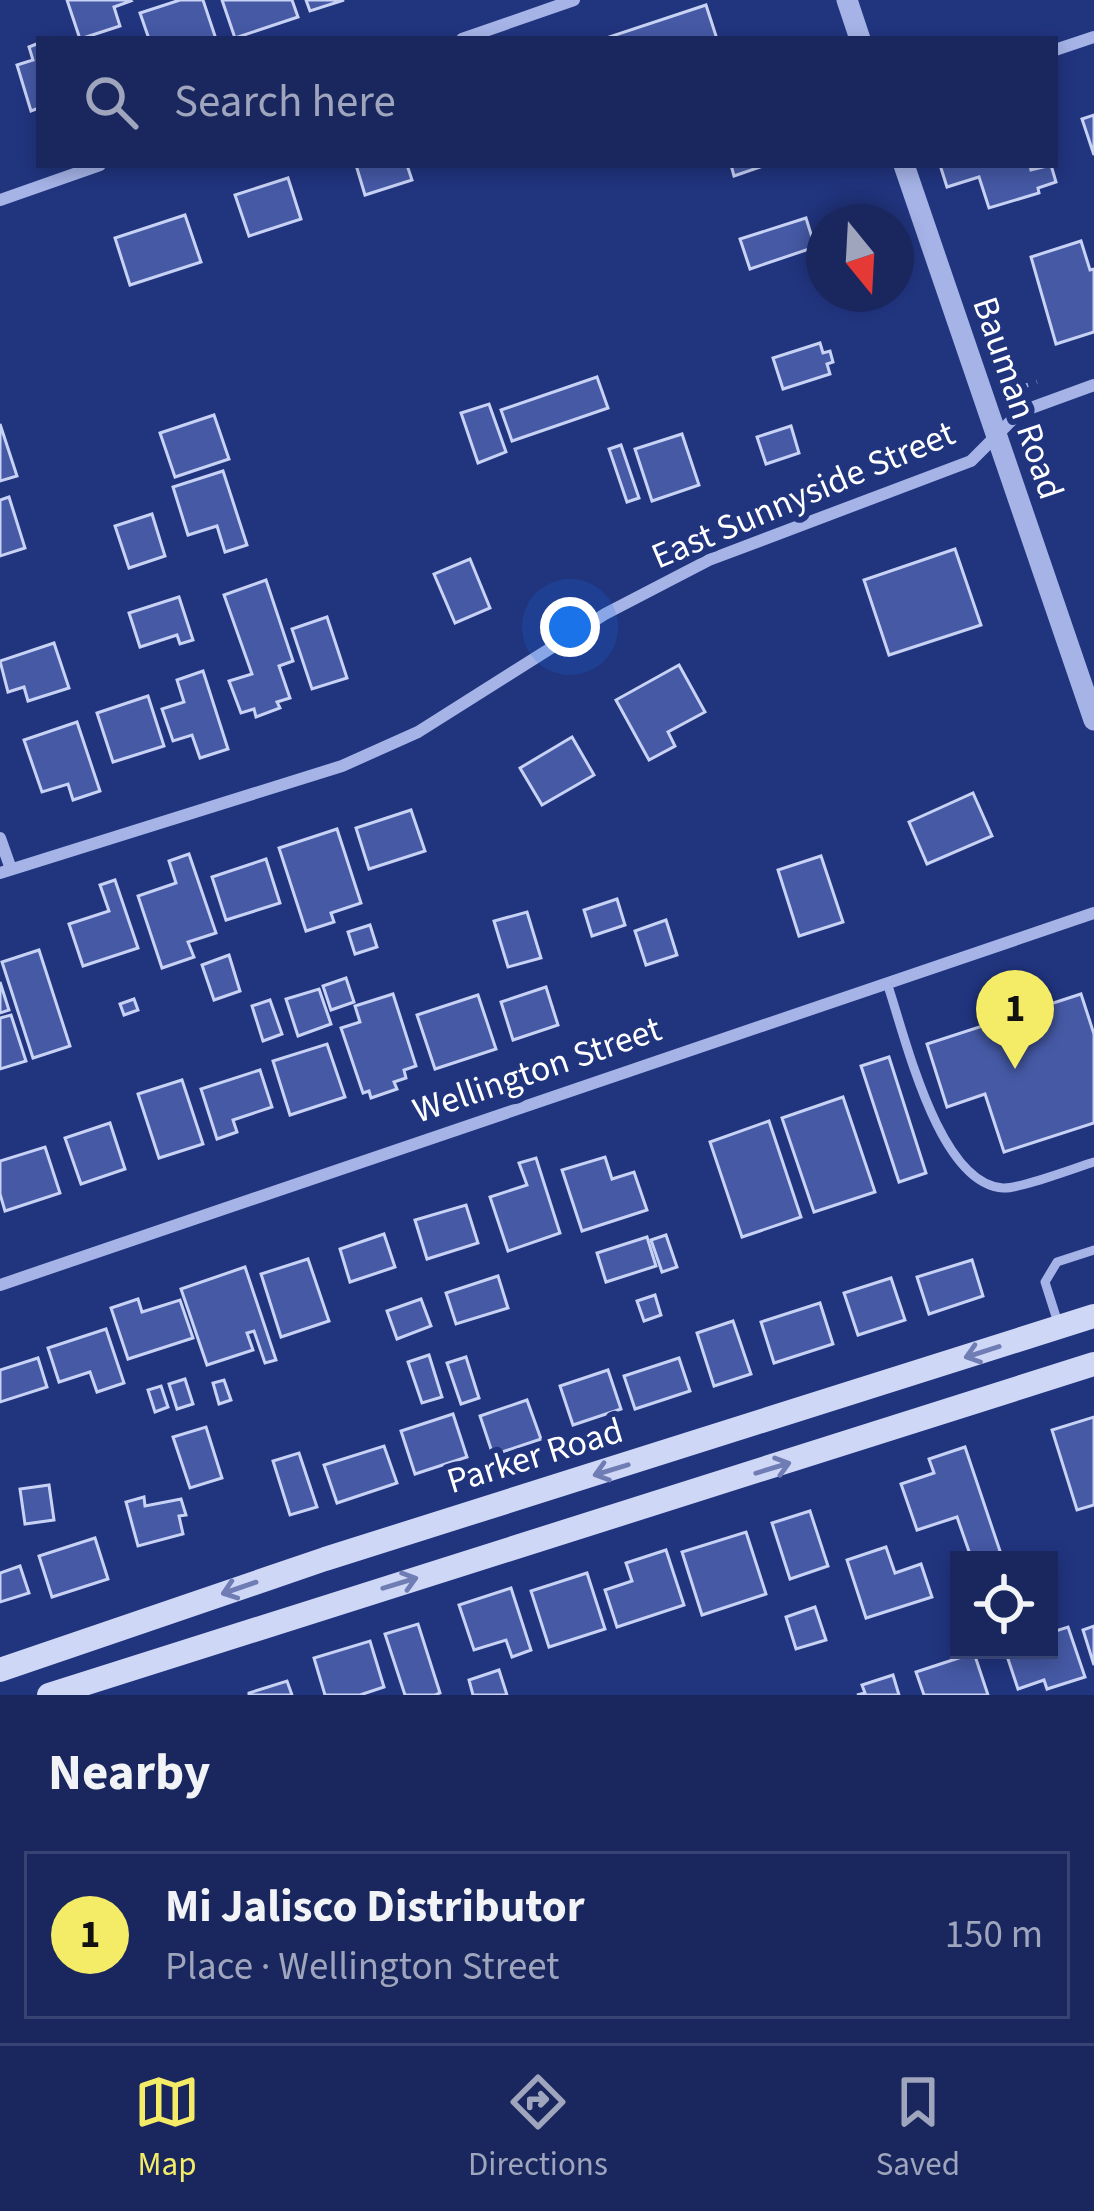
<!DOCTYPE html>
<meta charset="utf-8">
<style>
body{margin:0;font-family:"Source Sans 3",sans-serif;background:#222f64;color:#f1f3f6}
.controls{position:absolute;right:36px;bottom:36px;display:grid;overflow:hidden;border-radius:0px;box-shadow:0 6px 18px #0003}
.controls button{width:108px;height:108px;display:grid;place-items:center;padding:0;border:0;border-bottom:3px solid #374473;background:#19275e;color:#f1f3f6;font:60px sans-serif}
.compass{position:absolute;left:806px;top:204px;width:108px;height:108px;border-radius:50%;background:#19275e;box-shadow:0 6px 18px #0003;rotate:162deg}
.you{position:absolute;left:570px;top:627px;width:42px;height:42px;margin:-30px;border:9px solid #fff;border-radius:50%;background:#1a73e8;box-shadow:0 0 0 18px #1a73e833}
.badge{display:grid;place-items:center;width:78px;height:78px;border-radius:50%;background:#f4ec66;color:#111;font-size:39px;font-weight:700}
.pin{position:absolute;translate:-50% -99px;filter:drop-shadow(0 3px 6px #0008)}
.pin::after{content:'';position:absolute;top:63px;width:42px;height:36px;background:inherit;clip-path:polygon(0 0,100% 0,50% 100%)}
.list{margin:0;padding:0;list-style:none}
h2{display:flex;justify-content:space-between;align-items:center;height:156px;margin:0;padding:0 48px;font-size:51px}
h2 small{font-size:39px;font-weight:400;color:#9fa5bc}
.list li{display:grid;grid-template-columns:78px 1fr auto;gap:36px;align-items:center;box-sizing:border-box;height:168px;margin:0 24px 24px;padding:0 24px;border:3px solid #374473;border-radius:0px}
.list b{display:block;font-size:45px;white-space:nowrap}
.list p{margin:0;font-size:39px;white-space:nowrap;color:#9fa5bc}
.list em{font-size:39px;font-style:normal;color:#9fa5bc}
.icon{flex:none;width:66px;height:66px;fill:none;stroke:currentColor;stroke-width:2;stroke-linecap:round;stroke-linejoin:round}
.map{position:relative;flex:none;width:1094px;height:1695px;overflow:hidden}
.search{position:absolute;background:#19275e;box-shadow:0 6px 18px #0003;left:36px;right:36px;top:36px;height:132px;display:flex;align-items:center;gap:30px;box-sizing:border-box;padding:0 42px;border-radius:0px;color:#9fa5bc;font-size:45px}
.sheet{height:348px;background:#19275e}
nav{display:flex;justify-content:space-around;align-items:center;box-sizing:border-box;height:168px;border-top:3px solid #374473;background:#19275e;font-size:33px;color:#9fa5bc}
nav a{display:grid;justify-items:center;gap:6px}
nav .on{color:#f4ec66}
.map>svg:first-child{display:block}
</style>
<div class="map">
<svg width="1094" height="1695" viewBox="0 0 1094 1695">
<rect width="100%" height="100%" fill="#21347e"/>
<!-- building -->
<g fill="#4559a5" stroke="#c8d2f5" stroke-width="3">
<polygon points="67,0 130,0 131,1 114,7 120,26 80,39"/>
<polygon points="180,0 203,0 216,39 149,39 140,13"/>
<polygon points="222,0 292,0 298,17 235,38"/>
<polygon points="306,0 344,0 310,11"/>
<polygon points="706,5 717,39 606,39 606,38"/>
<polygon points="39,43 39,108 31,111 17,65 33,60 29,47"/>
<polygon points="1094,115 1094,155 1082,119"/>
<polygon points="356,165 407,165 412,180 365,195"/>
<polygon points="731,165 766,165 734,176"/>
<polygon points="940,165 1030,165 1031,170 1051,165 1056,182 1038,188 1039,193 989,208 979,177 947,187"/>
<polygon points="288,178 301,219 249,236 235,195"/>
<polygon points="185,215 201,262 130,285 115,238"/>
<polygon points="806,218 815,247 750,269 740,239"/>
<polygon points="1081,241 1090,270 1094,269 1094,332 1056,344 1031,257"/>
<polygon points="820,343 823,353 830,351 833,362 827,364 830,374 783,389 773,358"/>
<polygon points="597,377 608,408 512,441 501,410"/>
<polygon points="489,404 506,452 478,463 461,413"/>
<polygon points="214,415 229,459 175,477 160,433"/>
<polygon points="0,424 17,476 0,481"/>
<polygon points="791,426 799,453 766,464 757,437"/>
<polygon points="682,434 699,485 652,501 635,449"/>
<polygon points="621,445 639,498 627,502 609,449"/>
<polygon points="223,471 247,545 225,552 217,526 188,535 173,487"/>
<polygon points="9,497 25,548 0,556 0,500"/>
<polygon points="152,514 165,556 129,568 115,526"/>
<polygon points="955,549 981,625 889,655 864,580"/>
<polygon points="470,559 490,608 455,623 434,574"/>
<polygon points="266,580 293,661 279,666 290,698 277,702 280,708 256,717 254,709 241,713 229,681 252,674 224,595"/>
<polygon points="179,597 193,640 180,644 177,635 140,647 129,613"/>
<polygon points="327,617 347,678 312,689 292,629"/>
<polygon points="54,643 69,688 28,701 24,687 8,692 0,661"/>
<polygon points="679,665 705,712 668,732 675,746 649,760 616,700"/>
<polygon points="203,671 228,749 200,758 192,735 173,741 162,709 184,702 177,680"/>
<polygon points="148,696 164,746 113,762 97,713"/>
<polygon points="77,722 100,791 73,800 68,784 42,792 24,740"/>
<polygon points="572,737 594,775 542,805 520,768"/>
<polygon points="973,793 992,836 927,864 909,822"/>
<polygon points="411,810 425,851 369,869 356,828"/>
<polygon points="337,829 361,903 331,913 334,922 306,931 279,848"/>
<polygon points="189,854 216,933 188,942 194,957 162,968 138,896 176,883 169,861"/>
<polygon points="821,856 843,922 799,936 778,870"/>
<polygon points="266,859 280,903 226,920 212,877"/>
<polygon points="115,880 138,948 83,966 69,924 109,911 100,885"/>
<polygon points="617,899 625,925 592,936 584,910"/>
<polygon points="527,912 541,958 508,967 494,921"/>
<polygon points="666,920 677,955 646,965 635,931"/>
<polygon points="370,925 377,947 355,954 348,932"/>
<polygon points="39,950 70,1046 33,1058 2,962"/>
<polygon points="229,955 240,991 214,1000 202,965"/>
<polygon points="346,978 354,1002 331,1010 323,986"/>
<polygon points="0,982 9,1010 0,1013"/>
<polygon points="546,987 558,1025 513,1040 501,1002"/>
<polygon points="319,989 331,1024 298,1036 286,999"/>
<polygon points="393,994 416,1066 404,1070 406,1078 394,1082 397,1089 371,1098 369,1091 363,1093 341,1028 360,1022 355,1006"/>
<polygon points="1081,994 1094,1034 1094,1123 1004,1152 985,1094 947,1107 927,1044"/>
<polygon points="478,995 496,1049 435,1069 417,1015"/>
<polygon points="134,999 138,1010 124,1015 120,1004"/>
<polygon points="270,1000 282,1034 263,1041 252,1006"/>
<polygon points="11,1015 26,1061 0,1069 0,1018"/>
<polygon points="327,1044 345,1097 290,1115 273,1061"/>
<polygon points="889,1057 926,1173 899,1182 861,1066"/>
<polygon points="260,1070 272,1107 233,1120 237,1132 217,1139 201,1089"/>
<polygon points="182,1080 203,1144 159,1158 138,1094"/>
<polygon points="843,1097 875,1192 814,1212 782,1118"/>
<polygon points="769,1121 801,1217 742,1237 710,1142"/>
<polygon points="110,1123 125,1169 81,1184 65,1138"/>
<polygon points="45,1147 60,1193 5,1211 0,1194 0,1161"/>
<polygon points="605,1157 612,1179 634,1172 647,1210 582,1231 562,1170"/>
<polygon points="536,1158 560,1233 508,1251 490,1197 527,1185 519,1163"/>
<polygon points="466,1205 478,1243 427,1259 415,1220"/>
<polygon points="384,1234 395,1267 350,1282 340,1249"/>
<polygon points="666,1235 677,1267 662,1272 651,1240"/>
<polygon points="647,1237 656,1266 606,1282 597,1253"/>
<polygon points="308,1259 329,1321 281,1337 261,1274"/>
<polygon points="972,1260 983,1296 929,1314 917,1277"/>
<polygon points="245,1267 276,1360 265,1363 254,1331 247,1333 253,1350 207,1365 181,1289"/>
<polygon points="498,1276 508,1308 456,1324 446,1293"/>
<polygon points="891,1278 905,1320 858,1335 844,1293"/>
<polygon points="655,1295 661,1315 644,1321 637,1301"/>
<polygon points="138,1299 142,1312 180,1300 193,1338 128,1359 111,1308"/>
<polygon points="421,1299 431,1326 397,1339 387,1311"/>
<polygon points="820,1303 833,1344 774,1363 761,1322"/>
<polygon points="733,1321 751,1374 714,1386 697,1333"/>
<polygon points="106,1329 124,1383 97,1392 90,1372 59,1382 48,1348"/>
<polygon points="429,1355 442,1397 422,1403 408,1362"/>
<polygon points="466,1357 479,1398 461,1404 447,1363"/>
<polygon points="38,1358 47,1387 0,1402 0,1370"/>
<polygon points="679,1358 690,1391 635,1409 624,1376"/>
<polygon points="608,1370 621,1409 573,1425 560,1386"/>
<polygon points="185,1379 193,1404 177,1409 169,1384"/>
<polygon points="224,1380 231,1400 219,1404 213,1383"/>
<polygon points="161,1386 168,1407 155,1412 148,1390"/>
<polygon points="527,1400 541,1439 493,1455 480,1416"/>
<polygon points="453,1414 467,1457 415,1474 401,1431"/>
<polygon points="1094,1417 1094,1505 1077,1510 1052,1430"/>
<polygon points="206,1427 222,1478 190,1488 173,1437"/>
<polygon points="384,1446 397,1483 337,1503 324,1465"/>
<polygon points="965,1447 1003,1560 972,1560 957,1517 917,1530 901,1484 934,1473 929,1459"/>
<polygon points="299,1453 317,1507 290,1515 273,1461"/>
<polygon points="49,1485 54,1520 25,1524 20,1489"/>
<polygon points="144,1497 145,1506 181,1499 186,1515 179,1516 183,1534 138,1546 126,1502"/>
<polygon points="810,1511 828,1566 790,1579 772,1523"/>
<polygon points="746,1532 766,1594 702,1615 682,1552"/>
<polygon points="95,1538 108,1579 52,1597 39,1556"/>
<polygon points="886,1547 895,1573 921,1564 932,1597 866,1618 847,1560"/>
<polygon points="666,1550 684,1605 617,1627 605,1590 632,1581 626,1563"/>
<polygon points="20,1566 29,1593 0,1602 0,1573"/>
<polygon points="587,1573 605,1629 549,1647 531,1591"/>
<polygon points="511,1588 531,1650 512,1657 506,1640 474,1650 459,1605"/>
<polygon points="815,1607 826,1640 796,1649 786,1617"/>
<polygon points="418,1624 440,1693 435,1695 405,1695 385,1634"/>
<polygon points="1094,1626 1094,1665 1083,1630"/>
<polygon points="1068,1627 1085,1677 1047,1689 1044,1680 1018,1689 1005,1650 1049,1650 1049,1633"/>
<polygon points="370,1641 384,1687 360,1695 325,1695 314,1658"/>
<polygon points="974,1653 988,1695 924,1695 916,1672"/>
<polygon points="499,1670 507,1695 473,1695 469,1680"/>
<polygon points="893,1675 899,1695 857,1695 865,1693 862,1685"/>
<polygon points="287,1681 292,1695 249,1695 249,1693"/>
</g>
<g fill="none" stroke-linecap="round" stroke-linejoin="round">
<!-- path -->
<polyline stroke="#a5b3e7" stroke-width="4.5" stroke-dasharray="6 9" stroke-linecap="butt" points="1008,391 1037,382"/>
<!-- service -->
<g stroke="#a5b3e7" stroke-width="9">
<path d="M887,983C905,1035 938,1184 1003,1188C1020,1189 1074,1168 1094,1162"/>
<polyline points="1059,1326 1045,1282 1057,1262 1094,1250"/>
</g>
<!-- minor -->
<g stroke="#a5b3e7" stroke-width="12">
<polyline points="462,39 574,0"/>
<polyline points="1055,50 1094,37"/>
<polyline points="0,200 100,165"/>
<polyline points="0,838 11,869"/>
<polyline points="0,873 342,766 418,732 605,614 709,560 971,461 1020,412 1094,385"/>
<polyline points="0,1285 1094,913"/>
</g>
<!-- tertiary -->
<g stroke="#a5b3e7" stroke-width="21">
<polyline points="847,0 860,39"/>
<polyline points="904,165 1094,720"/>
</g>
<!-- secondary -->
<g stroke="#cfd7f6" stroke-width="24">
<polyline points="0,1670 325,1559 1094,1316"/>
<polyline points="49,1695 1094,1364"/>
</g>
</g>
<!-- one-way arrows -->
<defs><path id="oneway-shaft" d="M-6 0H5M1.5-3L5.5 0L1.5 3" fill="none" stroke-width="1.6" stroke-linecap="round" stroke-linejoin="round" transform="scale(3)"/></defs>
<g stroke="#6f7db4">
<use href="#oneway-shaft" transform="translate(982 1352) rotate(162)"/>
<use href="#oneway-shaft" transform="translate(773 1468) rotate(-17)"/>
<use href="#oneway-shaft" transform="translate(611 1470) rotate(163)"/>
<use href="#oneway-shaft" transform="translate(400 1583) rotate(-17)"/>
<use href="#oneway-shaft" transform="translate(239 1588) rotate(161)"/>
</g>
<g text-anchor="middle" dominant-baseline="central" stroke-width="12" stroke-linejoin="round" paint-order="stroke">
<!-- street labels -->
<g font-size="36" fill="#fff" stroke="#21347e">
<text transform="translate(1018 398) rotate(71)">Bauman Road</text>
<text transform="translate(803 495) rotate(-23)">East Sunnyside Street</text>
<text transform="translate(537 1070) rotate(-19)">Wellington Street</text>
<text transform="translate(535 1456) rotate(-17)">Parker Road</text>
</g>
</g>
</svg>
<div class="controls">
<button><svg class="icon" aria-label="locate" viewBox="0 0 24 24"><circle cx="12" cy="12" r="6"/><path d="M12 2v4M12 18v4M2 12h4M18 12h4"/></svg></button>
</div>
<svg class="compass" viewBox="-18 -18 36 36"><path d="M0-13l5 13h-10z" fill="#e53935"/><path d="M0 13l5-13h-10z" fill="#9fa5bc"/></svg>
<div class="you"></div>
<div class="pin badge" style="left:1015px;top:1069px">1</div>
<div class="search"><svg class="icon" aria-label="search" viewBox="0 0 24 24"><circle cx="10" cy="10" r="6"/><path d="M15 15l6 6"/></svg>Search here</div>
</div>
<section class="sheet">
<h2>Nearby<small></small></h2>
<ul class="list">
<li><span class="badge">1</span><div><b>Mi Jalisco Distributor</b><p>Place · Wellington Street</p></div><em>150 m</em></li>
</ul>
</section>
<nav>
<a class="on"><svg class="icon" aria-label="map" viewBox="0 0 24 24"><path d="M3 6l6-2 6 2 6-2v14l-6 2-6-2-6 2zM9 4v14M15 6v14"/></svg>Map</a>
<a><svg class="icon" aria-label="directions" viewBox="0 0 24 24"><path d="M12 3l9 9-9 9-9-9zM9 14v-3h6M13 9l2 2-2 2"/></svg>Directions</a>
<a><svg class="icon" aria-label="saved" viewBox="0 0 24 24"><path d="M7 4h10v16l-5-4-5 4z"/></svg>Saved</a>
</nav>
